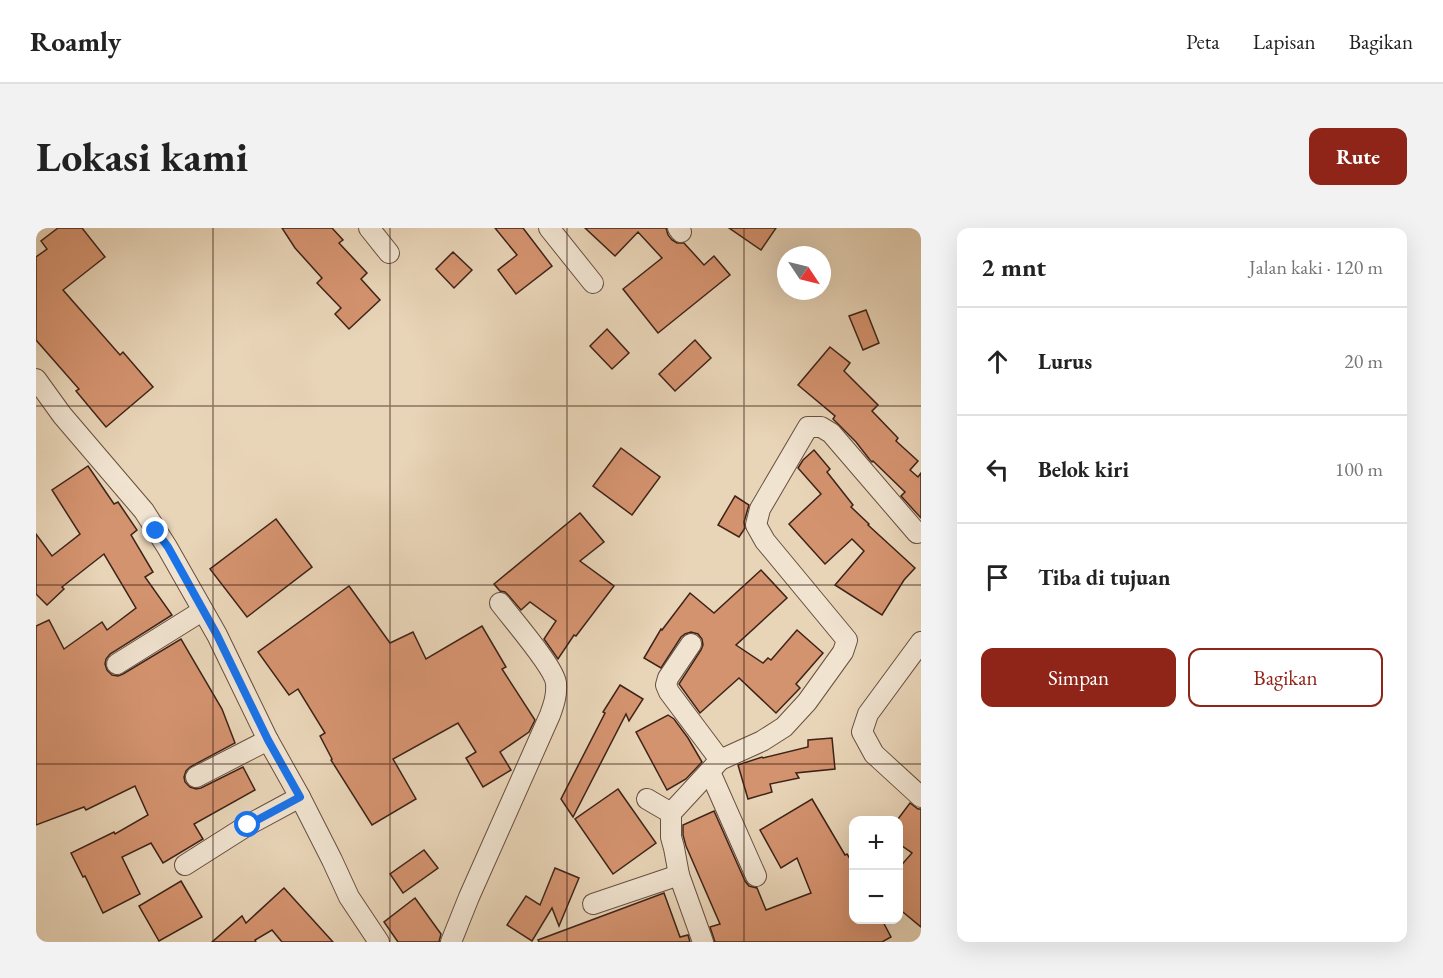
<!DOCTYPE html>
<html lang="id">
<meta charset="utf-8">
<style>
body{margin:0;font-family:"EB Garamond",serif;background:#f2f2f2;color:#222}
.controls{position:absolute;right:18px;bottom:18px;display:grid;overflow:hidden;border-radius:12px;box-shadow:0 6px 24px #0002}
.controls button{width:54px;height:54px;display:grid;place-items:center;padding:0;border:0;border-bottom:2px solid #e0e0e0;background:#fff;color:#222;font:30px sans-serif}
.compass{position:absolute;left:741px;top:18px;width:54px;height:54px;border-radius:50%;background:#fff;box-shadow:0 6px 24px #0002;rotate:125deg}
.stop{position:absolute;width:18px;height:18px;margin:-14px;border:4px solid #1a73e8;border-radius:50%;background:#fff}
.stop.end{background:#1a73e8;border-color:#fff;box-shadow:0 2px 6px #0008}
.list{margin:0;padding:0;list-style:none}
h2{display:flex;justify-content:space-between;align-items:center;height:78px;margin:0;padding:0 24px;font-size:26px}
h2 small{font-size:20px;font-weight:400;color:#767676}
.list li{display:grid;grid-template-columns:39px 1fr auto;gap:18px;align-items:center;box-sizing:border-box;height:108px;padding:0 24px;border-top:2px solid #e0e0e0}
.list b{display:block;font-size:22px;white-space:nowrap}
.list em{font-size:20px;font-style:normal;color:#767676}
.actions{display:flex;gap:12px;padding:18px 24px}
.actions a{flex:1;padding:14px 0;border:2px solid #8f2418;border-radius:12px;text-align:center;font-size:21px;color:#8f2418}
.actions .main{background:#8f2418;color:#fff}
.icon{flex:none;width:33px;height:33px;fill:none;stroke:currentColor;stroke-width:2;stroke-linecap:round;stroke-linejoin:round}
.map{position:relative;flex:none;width:885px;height:714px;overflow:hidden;border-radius:12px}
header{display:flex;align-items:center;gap:36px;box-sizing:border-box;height:84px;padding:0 30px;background:#fff;border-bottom:2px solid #e0e0e0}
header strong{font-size:28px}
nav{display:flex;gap:33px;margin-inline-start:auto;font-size:21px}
.intro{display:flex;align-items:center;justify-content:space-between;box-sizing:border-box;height:144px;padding:0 36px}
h1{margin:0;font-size:42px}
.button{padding:15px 27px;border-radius:12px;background:#8f2418;color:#fff;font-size:21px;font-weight:700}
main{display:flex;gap:36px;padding:0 36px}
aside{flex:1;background:#fff;border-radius:12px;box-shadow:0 6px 24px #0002}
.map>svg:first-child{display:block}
</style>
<header>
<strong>Roamly</strong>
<nav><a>Peta</a><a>Lapisan</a><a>Bagikan</a></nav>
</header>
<div class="intro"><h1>Lokasi kami</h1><a class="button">Rute</a></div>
<main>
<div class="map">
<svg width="885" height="714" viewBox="0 0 885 714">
<rect width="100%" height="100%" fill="#e8d4b7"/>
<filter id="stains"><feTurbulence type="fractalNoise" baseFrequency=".00333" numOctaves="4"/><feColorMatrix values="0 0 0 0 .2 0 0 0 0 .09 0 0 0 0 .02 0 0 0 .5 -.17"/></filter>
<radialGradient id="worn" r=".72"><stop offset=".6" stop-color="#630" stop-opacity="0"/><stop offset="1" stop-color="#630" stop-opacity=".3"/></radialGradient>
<!-- building -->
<g fill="#d4936f" stroke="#3e2319" stroke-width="1.5">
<polygon points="22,0 46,0 69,29 27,62 84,127 87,124 117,159 70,199 40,163 43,161 0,112 0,29 11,21 5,13"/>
<polygon points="246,0 296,0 307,12 303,15 331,45 325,51 344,72 313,101 299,86 305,80 281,55 286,50 259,20"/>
<polygon points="459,0 487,0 516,38 480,66 462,42 481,27"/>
<polygon points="549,0 630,0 632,7 636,12 641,15 648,15 668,37 678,28 694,47 622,105 587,61 626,30 602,4 579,28"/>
<polygon points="693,0 740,0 725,22"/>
<polygon points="417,24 436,42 418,60 400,41"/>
<polygon points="830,82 843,115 827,122 813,88"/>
<polygon points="571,101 593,125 576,141 554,118"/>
<polygon points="659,112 675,130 639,163 623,146"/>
<polygon points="794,119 814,135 808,143 842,177 836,183 862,210 860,213 882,233 874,242 882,249 885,245 885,290 865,268 869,264 837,233 836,234 834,232 820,214 797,191 799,188 762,157"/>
<polygon points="585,220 624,249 596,287 557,258"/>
<polygon points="778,222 794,241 791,244 817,277 815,279 833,296 832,297 879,340 868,352 846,387 799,357 828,323 816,311 789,336 753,296 785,266 762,240 767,232"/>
<polygon points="52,238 78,276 82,274 101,302 95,307 117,344 109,349 136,387 74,426 70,431 69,436 71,442 76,447 82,448 87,446 145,411 186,481 199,515 154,539 150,543 148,549 149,554 154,559 160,561 165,560 207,539 219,562 158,596 167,611 127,635 115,615 86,629 104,666 67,685 49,648 47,649 35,625 78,604 79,606 112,587 99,558 50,582 48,579 0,597 0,398 13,392 28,421 66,394 71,402 100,380 68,326 26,359 28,361 11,377 0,366 0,306 16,328 44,306 16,262"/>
<polygon points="699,268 713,277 708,294 709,300 703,309 682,297"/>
<polygon points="544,285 568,314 544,333 578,358 540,408 538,407 522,431 508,411 520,393 494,374 485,382 473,368 469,364 464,363 458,356"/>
<polygon points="240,291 276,339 211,389 174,341"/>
<polygon points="725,342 751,370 700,417 727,435 732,430 735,432 761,402 787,425 760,456 764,460 740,485 703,450 664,485 643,456 665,422 667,417 666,411 662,406 655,404 649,406 645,409 625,440 608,430 625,401 626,402 654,365 678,385"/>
<polygon points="313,358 354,415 377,404 390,431 446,398 470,439 466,441 499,492 493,504 464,524 475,542 447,559 430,530 440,524 422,495 357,531 380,571 336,597 295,532 296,531 284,508 289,505 262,461 253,467 222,424"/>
<polygon points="584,457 607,471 593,493 590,486 537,589 525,571 569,485 567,484"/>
<polygon points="632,487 638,491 652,510 666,534 650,551 631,562 600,504"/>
<polygon points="796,510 799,541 760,545 763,550 734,556 736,564 712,571 702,537 726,529 727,530 772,519 772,512"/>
<polygon points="582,561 620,615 577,646 539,591"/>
<polygon points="776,571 809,627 811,626 818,637 818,692 846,692 855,709 846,714 679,714 674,699 684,696 650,618 647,607 647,597 678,583 709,653 713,658 721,660 730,682 775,665 761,630 745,640 724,602"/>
<polygon points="874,575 882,581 885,581 885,699 862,680 862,641 876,625 862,615 862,591"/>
<polygon points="388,622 402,640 367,665 354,646"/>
<polygon points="519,640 543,650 523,698 516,680 496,713 471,697 490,668 504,677"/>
<polygon points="145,653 166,689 123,713 103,678"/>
<polygon points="248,660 297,714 246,714 236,702 219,712 220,714 176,714 206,688 210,695"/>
<polygon points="628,665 644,709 652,707 654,714 503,714 502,712"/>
<polygon points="379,670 405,706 403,714 362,714 348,694"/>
</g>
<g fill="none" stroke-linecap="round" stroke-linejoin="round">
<defs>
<g id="street">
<polyline points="333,0 353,25"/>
<polyline points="513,0 557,55"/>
<polyline points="642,0 645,4"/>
<polyline points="0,151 26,187 108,283 131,319 181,407 232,512 264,569 296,632 313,669 343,714"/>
<polyline points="885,414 832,486 826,504 838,526 885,569"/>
<polyline points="655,416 632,450 630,457 633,464 684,532"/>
<polyline points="81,436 166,383"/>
<polyline points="674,544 720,648"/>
<polyline points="160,549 232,512"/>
<polyline points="611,571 635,585"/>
<polyline points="149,637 212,597 264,569"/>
<polyline points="557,676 643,647"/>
<path d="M415,714L433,669L514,487C518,476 521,467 520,455C518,439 476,391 464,375"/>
<polyline points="667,714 643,647 638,620 635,609 635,585 684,532 726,513 748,499 771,474 807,424 811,412 729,313 720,297 724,281 772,199 785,199 795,205 881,305"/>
</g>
</defs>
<!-- street casing -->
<use href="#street" stroke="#684f40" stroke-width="22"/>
<!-- street -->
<use href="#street" stroke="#f0e3d0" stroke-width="20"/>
</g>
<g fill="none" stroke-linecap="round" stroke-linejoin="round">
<!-- route -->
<polyline stroke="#1a73e8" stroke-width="8" points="120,303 132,319 181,407 232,512 264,569 212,597"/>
</g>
<!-- grid -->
<path fill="none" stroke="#3e2319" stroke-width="1.5" stroke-opacity="0.55" d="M177,0V714M354,0V714M531,0V714M708,0V714M0,178H885M0,357H885M0,536H885"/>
<rect width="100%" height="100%" filter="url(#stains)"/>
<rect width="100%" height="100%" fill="url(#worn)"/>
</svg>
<div class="controls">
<button>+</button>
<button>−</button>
</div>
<svg class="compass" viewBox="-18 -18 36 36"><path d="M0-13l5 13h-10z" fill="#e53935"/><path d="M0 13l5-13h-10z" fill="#767676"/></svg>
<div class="stop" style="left:212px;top:597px"></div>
<div class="stop end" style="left:120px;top:303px"></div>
</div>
<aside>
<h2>2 mnt<small>Jalan kaki · 120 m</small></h2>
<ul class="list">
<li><svg class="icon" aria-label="ahead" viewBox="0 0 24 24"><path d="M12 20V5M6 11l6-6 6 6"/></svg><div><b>Lurus</b></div><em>20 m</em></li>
<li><svg class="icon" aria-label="left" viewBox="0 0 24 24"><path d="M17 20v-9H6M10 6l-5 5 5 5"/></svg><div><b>Belok kiri</b></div><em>100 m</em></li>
<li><svg class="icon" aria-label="arrive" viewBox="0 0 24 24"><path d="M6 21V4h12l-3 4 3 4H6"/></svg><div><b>Tiba di tujuan</b></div></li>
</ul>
<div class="actions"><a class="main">Simpan</a><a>Bagikan</a></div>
</aside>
</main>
